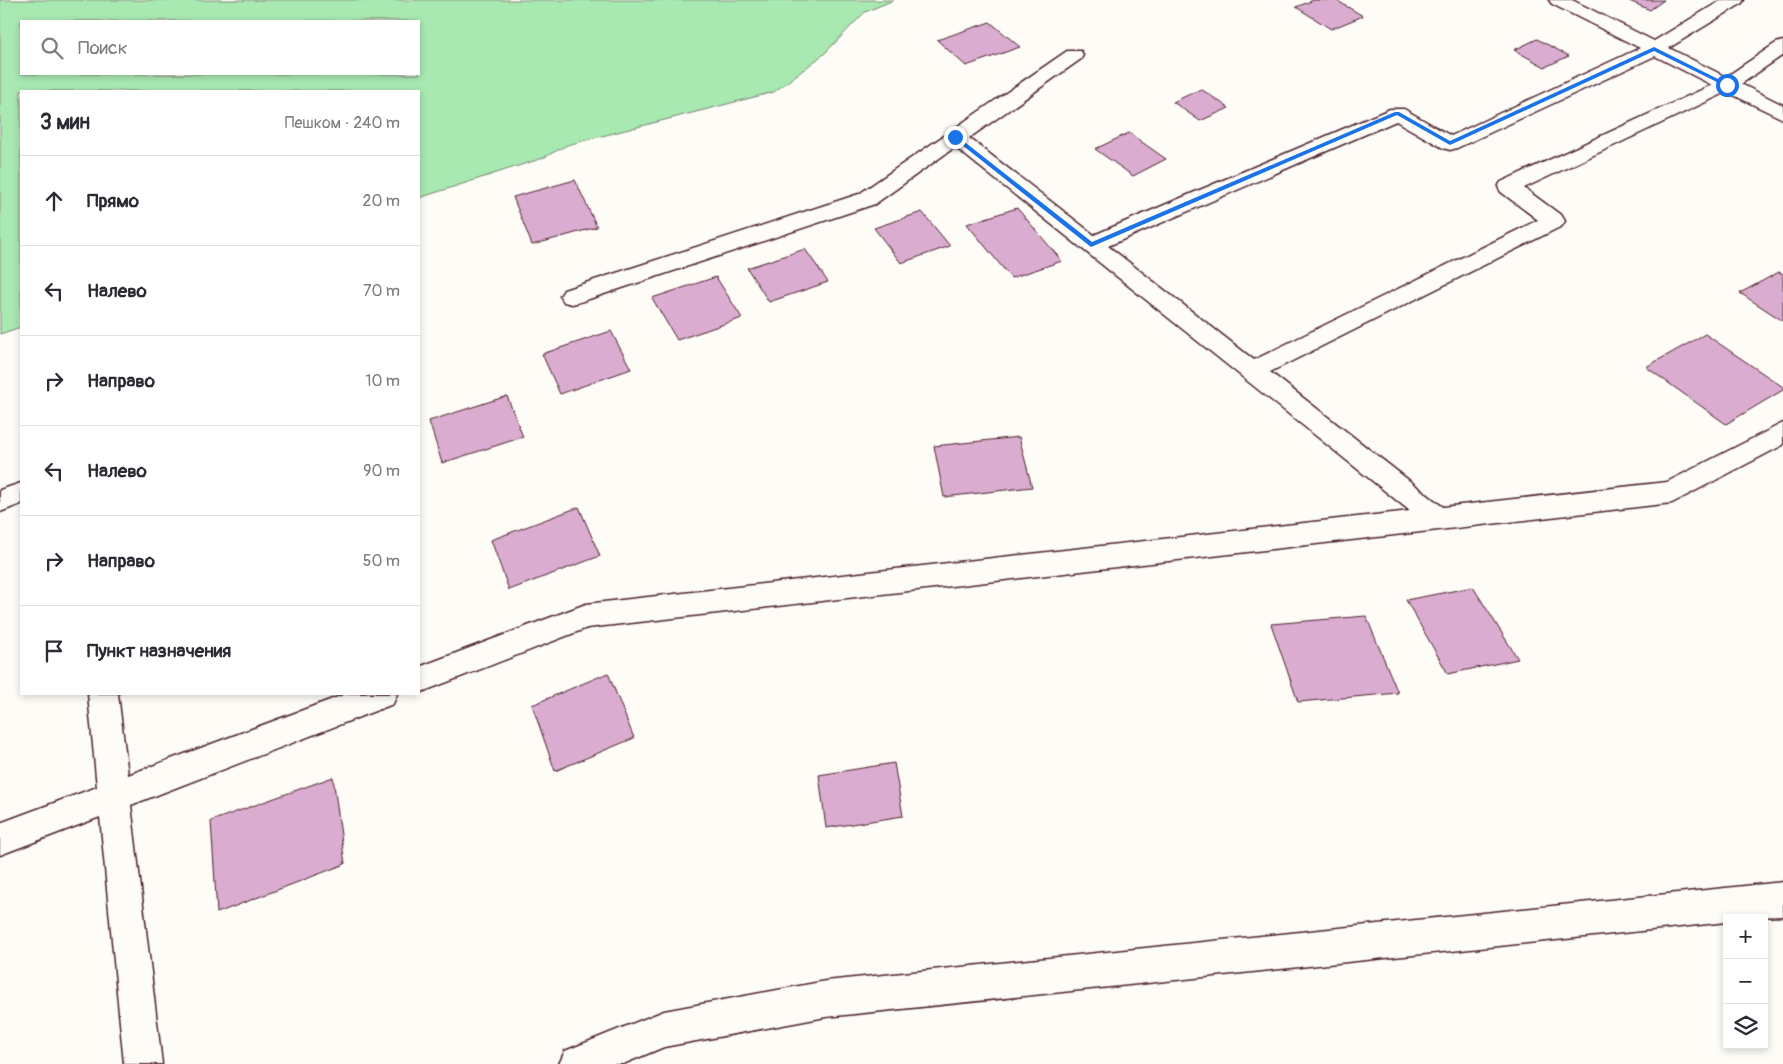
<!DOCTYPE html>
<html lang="ru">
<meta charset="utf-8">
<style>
body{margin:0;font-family:Pangolin,sans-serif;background:#f7f7f7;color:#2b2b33}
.controls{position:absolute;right:15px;bottom:15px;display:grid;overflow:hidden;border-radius:0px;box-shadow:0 2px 8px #0003}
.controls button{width:45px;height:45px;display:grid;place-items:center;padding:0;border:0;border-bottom:1px solid #e1e1e2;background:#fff;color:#2b2b33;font:25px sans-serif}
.stop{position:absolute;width:15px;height:15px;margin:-11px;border:4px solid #1a73e8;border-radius:50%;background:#fff}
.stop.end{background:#1a73e8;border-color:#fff;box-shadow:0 1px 5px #0008}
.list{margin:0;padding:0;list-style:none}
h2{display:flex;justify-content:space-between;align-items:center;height:65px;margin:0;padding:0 20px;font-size:21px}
h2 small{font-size:16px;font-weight:400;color:#7c7c81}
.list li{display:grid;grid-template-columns:32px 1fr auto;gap:15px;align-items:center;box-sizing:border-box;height:90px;padding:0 20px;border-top:1px solid #e1e1e2}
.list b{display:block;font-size:19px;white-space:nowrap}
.list em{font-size:16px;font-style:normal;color:#7c7c81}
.icon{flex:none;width:28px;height:28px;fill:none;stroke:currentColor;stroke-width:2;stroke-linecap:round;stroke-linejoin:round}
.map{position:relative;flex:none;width:1783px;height:1064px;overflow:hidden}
.search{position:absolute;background:#fff;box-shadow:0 2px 8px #0003;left:20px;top:20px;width:400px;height:55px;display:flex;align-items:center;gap:12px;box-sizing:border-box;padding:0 18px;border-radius:0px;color:#7c7c81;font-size:19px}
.panel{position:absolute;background:#fff;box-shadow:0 2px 8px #0003;left:20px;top:90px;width:400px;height:605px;border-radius:0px}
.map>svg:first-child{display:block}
</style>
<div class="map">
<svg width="1783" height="1064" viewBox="0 0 1783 1064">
<rect width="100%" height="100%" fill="#fdfcf7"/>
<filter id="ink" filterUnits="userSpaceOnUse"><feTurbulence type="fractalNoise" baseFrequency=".02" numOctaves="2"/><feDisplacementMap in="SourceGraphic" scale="10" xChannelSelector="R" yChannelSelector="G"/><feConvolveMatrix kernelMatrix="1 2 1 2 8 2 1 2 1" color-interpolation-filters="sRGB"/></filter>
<g filter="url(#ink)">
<!-- green -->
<path fill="#a8e8b1" stroke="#79846e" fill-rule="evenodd" d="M0,0H894L865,12L824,54L774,92L567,145L543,158L419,198V91H21V327L0,334ZM21,21H419V74H21Z"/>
<!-- building -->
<g fill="#daadd0" stroke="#4a1f2b">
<polygon points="1314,0 1336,0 1363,16 1331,29 1296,7"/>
<polygon points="1627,0 1664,0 1650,10"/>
<polygon points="990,22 1020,47 966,66 937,40"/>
<polygon points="1537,39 1569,56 1545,67 1514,50"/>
<polygon points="1201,89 1229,108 1200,121 1173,102"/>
<polygon points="1129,133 1166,159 1133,176 1095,149"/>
<polygon points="575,180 597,227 532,245 513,197"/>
<polygon points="1017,208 1062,261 1011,278 967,224"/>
<polygon points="922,212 950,246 901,263 874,228"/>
<polygon points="805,249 828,282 769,302 747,268"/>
<polygon points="1779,272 1783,274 1783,321 1740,293"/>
<polygon points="716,277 742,318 677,340 652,298"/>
<polygon points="611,331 631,369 560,394 542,354"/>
<polygon points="1705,334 1783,387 1783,390 1726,424 1646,367"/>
<polygon points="507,396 523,437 442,463 429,421"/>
<polygon points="1019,437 1032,487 944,497 934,446"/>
<polygon points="579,507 600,556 509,590 491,540"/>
<polygon points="1473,587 1518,659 1448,674 1406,600"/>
<polygon points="1366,616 1398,693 1298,702 1271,624"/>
<polygon points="608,673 634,738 555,771 532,705"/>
<polygon points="894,763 903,816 826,828 819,775"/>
<polygon points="333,777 345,864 217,913 211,821"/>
</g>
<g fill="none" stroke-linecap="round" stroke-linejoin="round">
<defs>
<g id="minor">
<path d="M1549,0H1572L1654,41L1722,0H1744L1741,4L1669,48L1726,77L1776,43L1783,41V55L1741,84L1783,105V119L1727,92L1524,188L1562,216L1565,221L1562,226L1270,372L1443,507L1667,482L1783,423V445L1672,503L587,628L419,693V667L586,604L1410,511L955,147L875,204L580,302L572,304L564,302L560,296L564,290L859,194L1067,51H1081L1083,55L1081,59L969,138L1094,235L1390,109H1404L1451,136L1640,48L1552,4ZM1655,56L1712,85L1501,182L1498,187L1501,192L1538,220L1254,360L1108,246L1396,121L1443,148L1450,150L1457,148Z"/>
<polygon points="21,483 21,504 0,512 0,490"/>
<polygon points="88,694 118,694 128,775 346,694 397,694 393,704 131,805 162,1064 124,1064 100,817 0,855 0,823 97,787"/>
<polygon points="1783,882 1783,916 1727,918 1727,922 826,1017 664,1047 623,1064 559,1064 565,1051 664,1011 826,981"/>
</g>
</defs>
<!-- minor casing -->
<use href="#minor" stroke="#4a1f2b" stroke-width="3"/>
<!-- minor -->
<use href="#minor" fill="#fdfcf7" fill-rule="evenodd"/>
</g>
</g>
<!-- route -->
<polygon fill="#1a73e8" points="1654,47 1730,85 1725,86 1654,51 1450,145 1397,115 1091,247 952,137 957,136 1092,242 1395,112 1399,112 1450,141"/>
</svg>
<div class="controls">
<button>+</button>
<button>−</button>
<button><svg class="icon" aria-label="layers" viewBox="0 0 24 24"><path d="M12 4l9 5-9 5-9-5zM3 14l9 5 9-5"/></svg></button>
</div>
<div class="stop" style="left:1727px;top:85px"></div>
<div class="stop end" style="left:955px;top:137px"></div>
<div class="search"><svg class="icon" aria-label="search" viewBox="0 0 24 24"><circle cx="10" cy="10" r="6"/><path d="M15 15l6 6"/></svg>Поиск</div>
<section class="panel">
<h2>3 мин<small>Пешком · 240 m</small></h2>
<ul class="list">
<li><svg class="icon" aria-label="ahead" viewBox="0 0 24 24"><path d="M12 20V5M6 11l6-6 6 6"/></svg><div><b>Прямо</b></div><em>20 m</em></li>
<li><svg class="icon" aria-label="left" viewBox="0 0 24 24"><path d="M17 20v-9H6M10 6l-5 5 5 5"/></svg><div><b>Налево</b></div><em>70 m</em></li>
<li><svg class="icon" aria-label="right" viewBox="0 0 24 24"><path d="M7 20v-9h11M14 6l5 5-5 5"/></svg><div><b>Направо</b></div><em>10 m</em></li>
<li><svg class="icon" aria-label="left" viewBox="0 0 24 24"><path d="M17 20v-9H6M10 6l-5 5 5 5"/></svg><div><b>Налево</b></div><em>90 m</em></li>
<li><svg class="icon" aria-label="right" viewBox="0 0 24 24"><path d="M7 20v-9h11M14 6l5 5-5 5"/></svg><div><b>Направо</b></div><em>50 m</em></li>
<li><svg class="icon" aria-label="arrive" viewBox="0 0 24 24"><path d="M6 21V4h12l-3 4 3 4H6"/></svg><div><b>Пункт назначения</b></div></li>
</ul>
</section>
</div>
